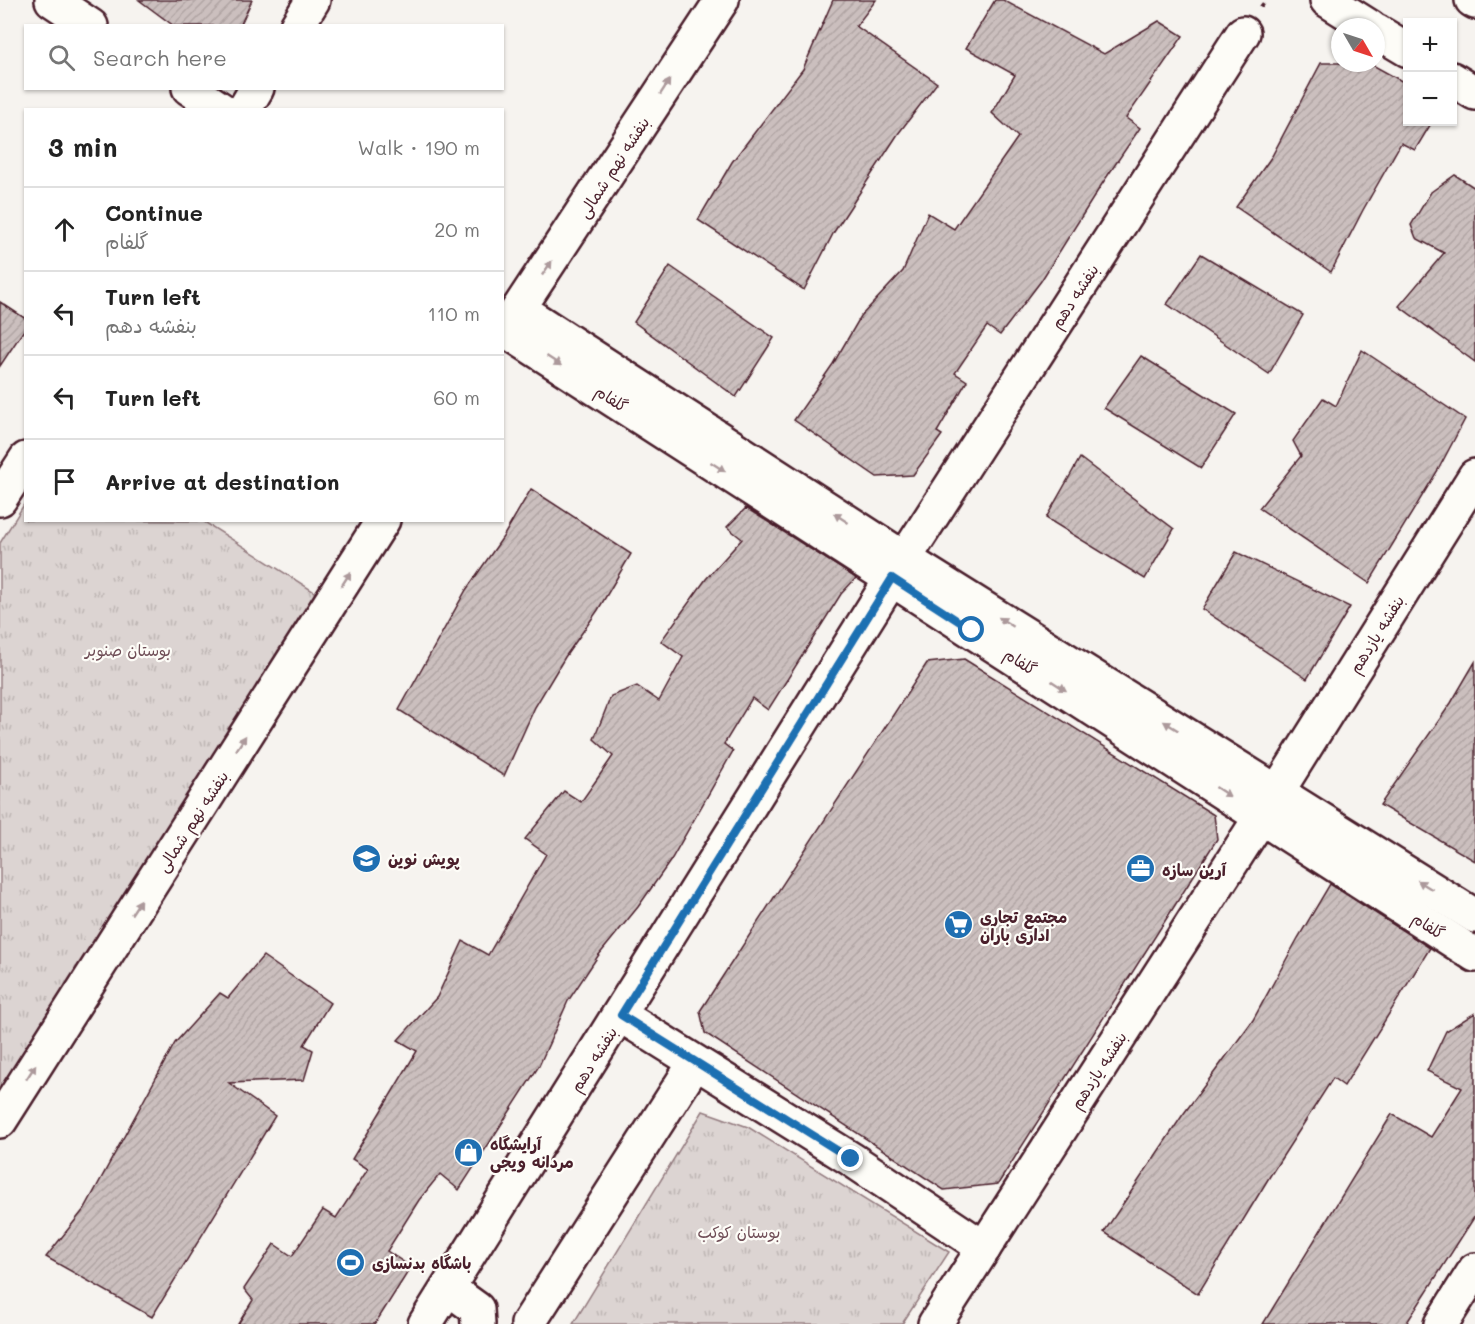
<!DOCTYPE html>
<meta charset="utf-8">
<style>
body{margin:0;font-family:Mali,"Playpen Sans Arabic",sans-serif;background:#f6f6f6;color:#222}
.controls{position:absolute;right:18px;top:18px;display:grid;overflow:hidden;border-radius:0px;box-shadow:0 2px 4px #0004}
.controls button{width:54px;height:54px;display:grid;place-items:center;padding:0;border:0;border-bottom:2px solid #e0e0e0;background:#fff;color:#222;font:30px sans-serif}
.compass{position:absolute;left:1331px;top:18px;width:54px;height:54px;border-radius:50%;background:#fff;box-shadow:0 2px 4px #0004;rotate:129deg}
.stop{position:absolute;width:18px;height:18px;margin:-14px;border:4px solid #1f6fb2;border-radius:50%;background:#fff}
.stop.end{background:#1f6fb2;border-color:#fff;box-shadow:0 2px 6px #0008}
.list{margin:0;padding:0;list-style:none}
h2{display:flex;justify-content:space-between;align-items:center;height:78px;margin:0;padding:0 24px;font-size:26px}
h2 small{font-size:20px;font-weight:400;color:#767676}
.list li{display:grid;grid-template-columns:39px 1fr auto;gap:18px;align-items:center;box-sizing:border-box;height:84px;padding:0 24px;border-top:2px solid #e0e0e0}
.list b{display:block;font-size:22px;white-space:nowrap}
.list p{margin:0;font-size:20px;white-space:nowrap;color:#767676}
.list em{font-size:20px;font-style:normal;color:#767676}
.icon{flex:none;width:33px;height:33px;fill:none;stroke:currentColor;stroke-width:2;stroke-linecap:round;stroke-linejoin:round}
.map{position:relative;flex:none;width:1475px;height:1324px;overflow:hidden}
.search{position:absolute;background:#fff;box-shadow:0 2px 4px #0004;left:24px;top:24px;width:480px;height:66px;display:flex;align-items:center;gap:15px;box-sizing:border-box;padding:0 21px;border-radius:0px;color:#767676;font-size:22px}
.panel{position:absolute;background:#fff;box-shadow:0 2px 4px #0004;left:24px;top:108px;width:480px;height:414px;border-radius:0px}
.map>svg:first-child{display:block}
</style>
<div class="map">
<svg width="1475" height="1324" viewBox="0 0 1475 1324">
<defs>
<pattern id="grass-tufts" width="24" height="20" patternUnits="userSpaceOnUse" patternTransform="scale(1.5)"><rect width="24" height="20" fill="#dcd4d2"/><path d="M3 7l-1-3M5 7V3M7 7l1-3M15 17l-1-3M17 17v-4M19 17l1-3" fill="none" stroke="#beb6b4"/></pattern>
<pattern id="building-hatch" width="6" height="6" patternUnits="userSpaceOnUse" patternTransform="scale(1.5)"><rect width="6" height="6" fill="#cbbfbe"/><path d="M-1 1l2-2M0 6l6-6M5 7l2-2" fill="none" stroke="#b0a4a3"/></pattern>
</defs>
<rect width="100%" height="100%" fill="#f6f3ef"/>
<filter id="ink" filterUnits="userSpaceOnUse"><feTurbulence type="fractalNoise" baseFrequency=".0167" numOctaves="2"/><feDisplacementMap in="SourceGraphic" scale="12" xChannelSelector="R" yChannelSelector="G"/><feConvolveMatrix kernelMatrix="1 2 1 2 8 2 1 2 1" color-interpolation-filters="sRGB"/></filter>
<g filter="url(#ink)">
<!-- grass -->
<g fill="url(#grass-tufts)" stroke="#937a7e" stroke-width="1.5">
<polygon points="25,503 26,520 203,521 316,593 0,1094 0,543"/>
<polygon points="703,1111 748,1127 949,1252 902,1324 573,1324"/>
</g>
<!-- building -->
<g fill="url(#building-hatch)" stroke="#4a1f2b" stroke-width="1.5">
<polygon points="139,0 252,0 240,26 174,26"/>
<polygon points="833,0 876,0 856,26 937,83 898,134 834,232 804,290 698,220 732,162 803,69"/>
<polygon points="995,0 1003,0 1104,54 1159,21 1183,36 1126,118 1140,128 1102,184 1041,281 1000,335 987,326 955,373 967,381 937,432 942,435 913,475 877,477 794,420 833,364 861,316 903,271 928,213 954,229 1018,137 992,113 1015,75 966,48"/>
<polygon points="1321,63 1369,63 1407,84 1407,122 1432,122 1415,150 1401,143 1363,210 1331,272 1236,207 1272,156"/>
<polygon points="1455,175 1475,188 1475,362 1399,306 1444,253 1416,238 1411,225 1431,192"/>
<polygon points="1201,254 1303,315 1269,374 1167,304"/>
<polygon points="670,266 774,338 736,397 634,322"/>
<polygon points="0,302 26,319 26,327 0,366"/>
<polygon points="1362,350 1465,419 1438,470 1369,583 1259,508 1301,456 1293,441 1323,398 1336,406"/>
<polygon points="1141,356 1236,414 1201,468 1104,408"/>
<polygon points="1080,458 1174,529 1145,579 1046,518"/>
<polygon points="531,489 631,554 598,610 565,657 535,707 504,776 399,710 466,590 503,537"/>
<polygon points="746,508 856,578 841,594 768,710 752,698 724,744 733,751 671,860 638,907 598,956 568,1001 539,1066 459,1190 440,1174 419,1200 387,1251 411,1267 375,1324 238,1324 253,1300 244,1289 274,1244 292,1256 323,1210 336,1218 368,1169 352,1159 417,1051 398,1040 437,997 463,941 488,955 546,854 525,839 564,791 581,802 613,756 594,739 611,696 637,686 659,701 683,657 661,641 706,579 742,539 727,527"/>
<polygon points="1236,552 1350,607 1307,679 1202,609"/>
<polygon points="964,659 1214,815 1217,839 998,1184 944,1190 705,1033 700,1011 927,663"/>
<polygon points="1475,662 1475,861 1380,805 1451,703"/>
<polygon points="1330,884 1430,948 1344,1086 1333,1078 1270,1176 1198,1294 1104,1232 1182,1116 1253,1020 1298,938"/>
<polygon points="263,956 330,1003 304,1045 313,1050 304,1080 229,1083 275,1116 152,1317 46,1257 85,1208 175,1043 220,993 228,998"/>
<polygon points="1475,1013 1475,1216 1406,1324 1263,1324 1392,1114 1431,1137 1462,1088 1427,1071 1446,1031"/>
</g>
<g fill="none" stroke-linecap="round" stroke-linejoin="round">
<defs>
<g id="minor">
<polyline points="52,0 91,26"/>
<polyline points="189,88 222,110"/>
<polyline points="519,309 905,559 1475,916"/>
<polyline points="505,330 1475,955"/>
<polyline points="620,1015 851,1159 984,1248"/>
<polyline points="448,1288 477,1309 478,1324"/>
<polyline points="425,1324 892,578 1243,33"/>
<polyline points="528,1324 695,1063"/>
<polyline points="935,1324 1277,792 1475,476"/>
<polyline points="1441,1324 1475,1270"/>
</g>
<g id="major">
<polyline points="1327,0 1370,27"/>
<polyline points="1472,0 1475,2"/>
<polyline points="297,26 313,0"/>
<polyline points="1376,31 1408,50"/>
<polyline points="1452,79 1475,93"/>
<polyline points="244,110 257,88"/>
<polyline points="502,334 722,0"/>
<polyline points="0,499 26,459"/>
<polyline points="0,1121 383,520"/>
</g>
</defs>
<!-- minor casing -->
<use href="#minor" stroke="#4a1f2b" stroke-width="38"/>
<!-- major casing -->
<use href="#major" stroke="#4a1f2b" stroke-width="38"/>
<!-- path -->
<polyline stroke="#4a1f2b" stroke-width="4" stroke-dasharray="4.5 4.5" stroke-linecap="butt" points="1261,7 1266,0"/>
<!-- minor -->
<use href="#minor" stroke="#fdfcf7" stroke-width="33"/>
<!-- major -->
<use href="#major" stroke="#fdfcf7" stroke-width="33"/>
</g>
<!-- one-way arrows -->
<defs><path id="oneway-solid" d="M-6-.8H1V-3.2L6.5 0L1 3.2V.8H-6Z" transform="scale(1.5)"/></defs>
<g fill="#ac999b">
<use href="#oneway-solid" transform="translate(665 87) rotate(-57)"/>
<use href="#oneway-solid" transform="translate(547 268) rotate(-56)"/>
<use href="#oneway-solid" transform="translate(554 361) rotate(33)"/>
<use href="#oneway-solid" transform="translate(718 467) rotate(33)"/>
<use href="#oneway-solid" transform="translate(841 518) rotate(-147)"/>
<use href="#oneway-solid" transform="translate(346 579) rotate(-57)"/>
<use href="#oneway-solid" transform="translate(1006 622) rotate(-148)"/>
<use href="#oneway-solid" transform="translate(1059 686) rotate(33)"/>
<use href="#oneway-solid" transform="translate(1171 726) rotate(-148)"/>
<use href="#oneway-solid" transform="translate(241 743) rotate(-57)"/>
<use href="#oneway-solid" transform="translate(1223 792) rotate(33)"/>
<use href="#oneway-solid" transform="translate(1425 885) rotate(-148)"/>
<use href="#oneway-solid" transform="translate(136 907) rotate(-57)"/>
<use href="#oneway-solid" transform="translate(31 1072) rotate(-57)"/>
</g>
</g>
<g fill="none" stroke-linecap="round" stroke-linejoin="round" filter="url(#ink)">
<!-- route -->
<polyline stroke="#1f6fb2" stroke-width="8" points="851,1159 621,1015 892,578 972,630"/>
</g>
<!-- icons -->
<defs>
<symbol id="school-disc" viewBox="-11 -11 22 22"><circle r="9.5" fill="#1f6fb2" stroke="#fdfcf7"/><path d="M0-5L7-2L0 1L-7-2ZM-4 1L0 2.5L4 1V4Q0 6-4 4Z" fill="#fff"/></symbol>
<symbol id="office-disc" viewBox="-11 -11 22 22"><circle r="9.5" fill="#1f6fb2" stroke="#fdfcf7"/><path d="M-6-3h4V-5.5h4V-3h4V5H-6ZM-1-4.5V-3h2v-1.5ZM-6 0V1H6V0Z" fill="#fff"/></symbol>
<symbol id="supermarket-disc" viewBox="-11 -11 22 22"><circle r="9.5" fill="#1f6fb2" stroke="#fdfcf7"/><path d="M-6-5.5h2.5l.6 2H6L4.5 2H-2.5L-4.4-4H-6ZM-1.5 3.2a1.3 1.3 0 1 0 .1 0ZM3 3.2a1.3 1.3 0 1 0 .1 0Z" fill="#fff"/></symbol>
<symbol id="shop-disc" viewBox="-11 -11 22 22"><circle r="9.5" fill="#1f6fb2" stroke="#fdfcf7"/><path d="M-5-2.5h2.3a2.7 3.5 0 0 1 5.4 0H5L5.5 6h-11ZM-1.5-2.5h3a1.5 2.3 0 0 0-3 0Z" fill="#fff"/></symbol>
<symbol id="stadium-disc" viewBox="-11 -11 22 22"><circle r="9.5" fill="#1f6fb2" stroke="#fdfcf7"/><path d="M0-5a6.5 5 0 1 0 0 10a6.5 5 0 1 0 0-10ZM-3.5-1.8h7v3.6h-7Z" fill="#fff"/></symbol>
</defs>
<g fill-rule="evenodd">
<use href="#school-disc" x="350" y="842" width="33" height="33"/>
<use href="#office-disc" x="1124" y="852" width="33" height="33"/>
<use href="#supermarket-disc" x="942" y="908" width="33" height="33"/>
<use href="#shop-disc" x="452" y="1136" width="33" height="33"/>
<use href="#stadium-disc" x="334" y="1246" width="33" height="33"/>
</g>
<g text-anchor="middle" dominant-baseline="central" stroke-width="4.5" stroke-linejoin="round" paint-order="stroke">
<!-- street labels -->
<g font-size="16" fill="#4a1f2b" stroke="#fdfcf7">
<text transform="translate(613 167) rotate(-57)">بنفشه نهم شمالی</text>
<text transform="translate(1074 296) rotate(-57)">بنفشه دهم</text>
<text transform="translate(612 398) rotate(33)">گلفام</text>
<text transform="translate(1376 634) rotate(-58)">بنفشه یازدهم</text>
<text transform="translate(1021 661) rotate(33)">گلفام</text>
<text transform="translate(192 821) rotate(-57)">بنفشه نهم شمالی</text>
<text transform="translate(1429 925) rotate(33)">گلفام</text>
<text transform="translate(593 1059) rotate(-58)">بنفشه دهم</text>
<text transform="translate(1098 1070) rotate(-57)">بنفشه یازدهم</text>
</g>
<!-- park labels -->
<g font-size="16" fill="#6e4c55" stroke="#fdfcf7">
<text x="128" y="649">بوستان صنوبر</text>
<text x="739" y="1231">بوستان کوکب</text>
</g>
<!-- poi labels -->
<g font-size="16" font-weight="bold" fill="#4a1f2b" stroke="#fdfcf7" text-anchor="start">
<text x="388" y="858">پویش نوین</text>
<text x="1162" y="869">آرین سازه</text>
<text x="980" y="916">مجتمع تجاری<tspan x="980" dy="18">اداری باران</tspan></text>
<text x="490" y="1143">آرایشگاه<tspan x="490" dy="18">مردانه ویجی</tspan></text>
<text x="372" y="1262">باشگاه بدنسازی</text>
</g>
</g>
</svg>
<div class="controls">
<button>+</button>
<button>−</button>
</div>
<svg class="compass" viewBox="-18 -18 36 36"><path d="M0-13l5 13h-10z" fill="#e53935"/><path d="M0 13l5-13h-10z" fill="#767676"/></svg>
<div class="stop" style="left:972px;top:630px"></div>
<div class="stop end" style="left:851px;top:1159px"></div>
<div class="search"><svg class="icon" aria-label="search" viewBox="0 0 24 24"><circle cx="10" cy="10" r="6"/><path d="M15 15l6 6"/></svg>Search here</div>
<section class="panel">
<h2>3 min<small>Walk · 190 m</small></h2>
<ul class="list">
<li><svg class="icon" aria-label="ahead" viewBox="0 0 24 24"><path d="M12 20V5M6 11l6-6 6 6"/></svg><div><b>Continue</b><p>گلفام</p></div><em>20 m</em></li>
<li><svg class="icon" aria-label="left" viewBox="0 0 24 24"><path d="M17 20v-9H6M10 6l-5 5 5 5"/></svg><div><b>Turn left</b><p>بنفشه دهم</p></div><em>110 m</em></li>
<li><svg class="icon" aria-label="left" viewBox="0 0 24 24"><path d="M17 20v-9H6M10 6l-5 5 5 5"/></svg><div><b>Turn left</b></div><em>60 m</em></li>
<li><svg class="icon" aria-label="arrive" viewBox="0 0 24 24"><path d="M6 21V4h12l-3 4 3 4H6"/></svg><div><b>Arrive at destination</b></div></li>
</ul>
</section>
</div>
